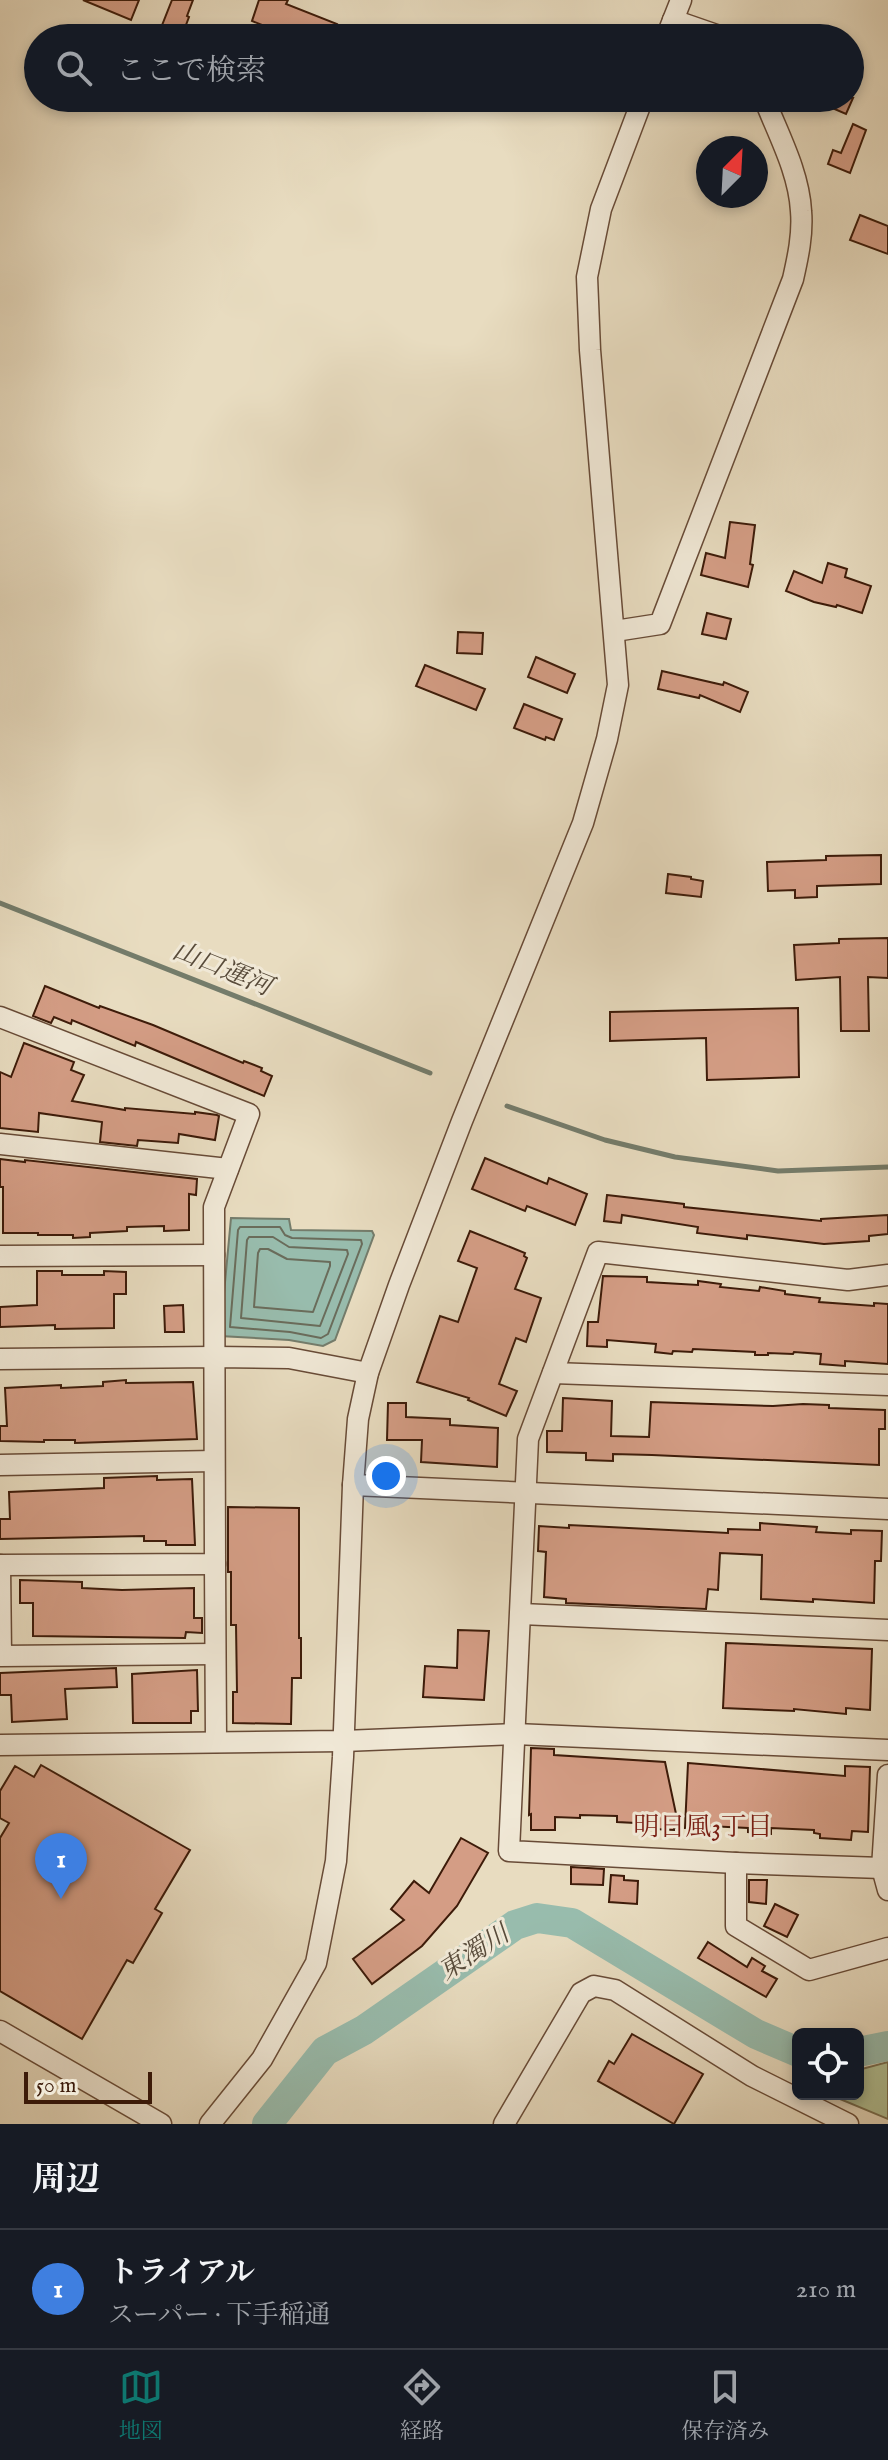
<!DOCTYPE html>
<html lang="ja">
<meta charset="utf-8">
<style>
body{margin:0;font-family:"IM FELL English","Noto Serif JP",serif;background:#20242c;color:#f1f3f6}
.controls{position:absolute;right:24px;bottom:24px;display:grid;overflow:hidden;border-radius:12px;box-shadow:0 4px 12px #0003}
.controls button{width:72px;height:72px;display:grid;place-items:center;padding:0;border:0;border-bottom:2px solid #363941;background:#171b24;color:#f1f3f6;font:40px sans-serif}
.compass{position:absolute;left:696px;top:136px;width:72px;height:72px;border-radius:50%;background:#171b24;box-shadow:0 4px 12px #0003;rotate:24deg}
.scale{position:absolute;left:24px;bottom:20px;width:128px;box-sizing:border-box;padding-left:8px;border:4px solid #3d1b09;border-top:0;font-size:22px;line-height:28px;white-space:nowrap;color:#3d1b09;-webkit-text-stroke:6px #f0e8d6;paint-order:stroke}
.you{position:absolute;left:386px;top:1476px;width:28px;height:28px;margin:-20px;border:6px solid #fff;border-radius:50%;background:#1a73e8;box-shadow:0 0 0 12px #1a73e833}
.badge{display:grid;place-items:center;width:52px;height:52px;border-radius:50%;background:#0f766e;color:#fff;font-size:26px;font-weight:700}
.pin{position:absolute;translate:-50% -66px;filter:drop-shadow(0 2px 4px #0008)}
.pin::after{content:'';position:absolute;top:42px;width:28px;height:24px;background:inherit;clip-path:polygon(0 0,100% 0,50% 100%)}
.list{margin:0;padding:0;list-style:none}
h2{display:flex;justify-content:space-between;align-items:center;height:104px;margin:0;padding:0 32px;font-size:34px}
h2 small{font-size:26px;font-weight:400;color:#9ea1a6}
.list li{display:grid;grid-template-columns:52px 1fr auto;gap:24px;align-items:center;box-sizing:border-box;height:120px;padding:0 32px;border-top:2px solid #363941}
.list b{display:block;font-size:30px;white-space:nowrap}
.list p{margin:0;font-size:26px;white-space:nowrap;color:#9ea1a6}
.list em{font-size:26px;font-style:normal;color:#9ea1a6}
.icon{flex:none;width:44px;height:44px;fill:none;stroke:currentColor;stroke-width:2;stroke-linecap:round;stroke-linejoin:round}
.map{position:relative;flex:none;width:888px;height:2124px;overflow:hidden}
.search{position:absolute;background:#171b24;box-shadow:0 4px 12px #0003;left:24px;right:24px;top:24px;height:88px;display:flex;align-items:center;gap:20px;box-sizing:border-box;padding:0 28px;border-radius:44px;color:#9ea1a6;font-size:30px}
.sheet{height:224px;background:#171b24}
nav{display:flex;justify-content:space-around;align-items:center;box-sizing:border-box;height:112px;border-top:2px solid #363941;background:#171b24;font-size:22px;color:#9ea1a6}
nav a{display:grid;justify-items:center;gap:4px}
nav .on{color:#0f766e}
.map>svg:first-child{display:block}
</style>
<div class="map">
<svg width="888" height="2124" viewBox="0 0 888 2124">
<rect width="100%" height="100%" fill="#e8dcc0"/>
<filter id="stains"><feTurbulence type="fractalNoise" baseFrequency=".0025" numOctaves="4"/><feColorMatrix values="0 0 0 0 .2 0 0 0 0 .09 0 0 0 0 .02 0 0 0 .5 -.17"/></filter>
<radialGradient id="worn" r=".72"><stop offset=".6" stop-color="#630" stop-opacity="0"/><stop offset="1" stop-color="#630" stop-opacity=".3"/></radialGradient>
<!-- green -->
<polygon fill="#b1c296" stroke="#776e50" stroke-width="2" points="888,2062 888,2119 828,2094 858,2094 858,2070"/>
<!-- water -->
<polygon fill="#98bcad" stroke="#747c6b" stroke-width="2" points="231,1218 289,1219 291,1230 372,1231 374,1235 335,1340 323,1346 289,1340 220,1336"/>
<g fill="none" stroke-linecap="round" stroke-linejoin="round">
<!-- shore -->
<g stroke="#6a6c5b" stroke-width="2">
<polygon points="240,1227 280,1227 285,1235 292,1238 361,1240 362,1244 328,1334 321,1338 290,1332 230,1327 238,1230"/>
<polygon points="249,1237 273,1237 289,1247 347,1250 348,1254 320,1326 241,1318 247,1240"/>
<polygon points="260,1249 268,1249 287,1259 330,1262 330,1266 313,1312 254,1307 258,1253"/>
</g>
<!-- stream -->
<g stroke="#747c6b" stroke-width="5">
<polyline points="0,903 430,1073"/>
<polyline points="507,1106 605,1140 675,1157 778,1171 888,1167"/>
</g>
<!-- river -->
<g stroke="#98bcad" stroke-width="30">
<polyline points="858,2052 888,2046"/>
<polyline points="267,2124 325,2051 364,2030 515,1925 537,1918 572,1923 756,2034 798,2052"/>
</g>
</g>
<!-- building -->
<g fill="#d49d85" stroke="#3d1b09" stroke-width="2">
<polygon points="83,0 139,0 131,20"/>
<polygon points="172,0 193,0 187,16 189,17 181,38 157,38"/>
<polygon points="259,0 288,0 286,4 337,24 332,38 295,38 252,21"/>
<polygon points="809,98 853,98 846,114"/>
<polygon points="853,124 866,130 850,173 828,164 833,150 841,153"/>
<polygon points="860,215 888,226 888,254 850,240"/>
<polygon points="730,522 755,525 750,564 753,565 748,587 701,575 706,553 725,558"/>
<polygon points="828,563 847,569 845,577 871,586 862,613 837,605 836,607 814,602 786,591 794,571 822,583"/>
<polygon points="707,613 731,619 726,639 702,634"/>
<polygon points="458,632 483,633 482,654 457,653"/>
<polygon points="536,657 575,674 567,693 528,677"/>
<polygon points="425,665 485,689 476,710 416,686"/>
<polygon points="662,671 723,685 724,682 748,692 740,712 700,695 699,698 658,689"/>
<polygon points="524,704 562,719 554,740 546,737 545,740 514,728"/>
<polygon points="881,855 881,884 817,886 817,897 795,898 795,890 768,891 767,862 826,860 826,856"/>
<polygon points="668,874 691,877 691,879 703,881 701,897 666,893"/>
<polygon points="888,938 888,978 868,977 869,1031 841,1031 840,977 796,980 794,945 839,943 839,939"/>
<polygon points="45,986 99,1008 100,1006 153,1025 243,1063 244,1061 262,1068 261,1071 272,1076 264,1096 136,1042 135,1046 72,1020 71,1024 54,1017 51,1023 33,1016"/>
<polygon points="798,1008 799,1077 707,1080 706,1038 610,1041 610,1012"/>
<polygon points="24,1043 74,1062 71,1070 84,1075 72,1101 125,1110 125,1108 195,1114 195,1112 217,1115 219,1116 215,1140 179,1134 178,1143 138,1140 137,1146 100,1142 102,1122 39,1113 38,1132 0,1128 0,1072 11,1077"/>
<polygon points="485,1158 547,1184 549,1178 587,1194 575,1225 527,1206 525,1211 472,1189"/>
<polygon points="0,1159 25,1162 25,1160 197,1179 196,1195 189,1194 189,1230 164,1231 164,1226 127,1227 127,1231 90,1233 90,1237 73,1238 73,1235 38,1235 38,1233 3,1233 3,1187 0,1187"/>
<polygon points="607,1195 684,1204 684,1207 821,1221 821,1219 888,1215 888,1234 869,1236 869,1241 824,1244 747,1235 747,1239 697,1233 698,1227 622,1215 621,1223 604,1221"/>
<polygon points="470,1231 525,1253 524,1256 527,1258 515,1289 541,1298 526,1342 516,1338 499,1384 517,1391 506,1416 468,1400 469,1398 417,1382 440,1316 458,1322 477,1268 458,1261"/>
<polygon points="37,1271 62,1271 62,1275 104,1275 104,1271 126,1272 126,1294 114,1294 114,1328 55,1329 55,1325 0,1327 0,1307 37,1305"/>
<polygon points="603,1276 647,1277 647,1282 698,1285 698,1281 721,1284 720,1287 759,1291 760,1287 785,1291 785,1294 820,1298 819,1302 874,1306 874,1303 888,1304 888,1364 845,1361 845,1366 820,1364 821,1354 794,1352 793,1354 768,1353 768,1355 755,1355 755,1352 693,1349 692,1352 673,1351 672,1354 655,1352 656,1344 607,1340 607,1347 587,1346 588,1322 598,1322"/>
<polygon points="183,1305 184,1332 165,1332 164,1306"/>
<polygon points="126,1380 126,1383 193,1382 197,1439 75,1443 75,1440 44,1440 44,1442 0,1441 0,1426 7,1426 5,1388 61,1385 61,1388 103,1386 103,1382"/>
<polygon points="563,1398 612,1401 611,1436 649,1437 651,1402 773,1406 803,1404 829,1405 829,1408 885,1410 885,1429 879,1429 879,1465 652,1455 613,1454 613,1461 586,1460 586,1453 547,1452 547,1431 562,1431"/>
<polygon points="388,1403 406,1403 406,1417 450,1419 450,1425 498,1428 497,1467 421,1462 422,1440 387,1440"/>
<polygon points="157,1476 157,1480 192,1479 195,1545 166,1545 166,1541 144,1541 144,1536 0,1539 0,1519 10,1519 9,1492 104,1488 104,1478"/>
<polygon points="228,1507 299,1508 299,1638 301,1638 301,1678 292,1678 291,1724 233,1723 233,1692 237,1692 236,1625 231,1625 231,1572 228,1572"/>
<polygon points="760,1523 817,1527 816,1532 851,1534 851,1530 882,1531 881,1561 875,1561 874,1603 813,1599 813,1602 761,1599 762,1555 720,1553 718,1590 708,1589 706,1609 566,1603 566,1599 544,1597 546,1552 538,1551 539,1526 569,1528 569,1525 728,1533 728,1529 760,1530"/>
<polygon points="20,1580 82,1582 82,1588 122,1590 194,1588 194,1618 202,1618 202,1633 186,1632 185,1638 33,1636 33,1603 20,1603"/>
<polygon points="458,1630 489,1631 484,1700 423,1697 425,1666 457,1668"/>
<polygon points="726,1643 872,1649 870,1710 846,1708 846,1714 794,1709 794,1711 723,1708"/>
<polygon points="116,1668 117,1687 65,1689 67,1719 12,1722 11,1695 0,1695 0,1673"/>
<polygon points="197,1670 198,1711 191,1711 191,1723 133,1723 132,1674"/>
<polygon points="531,1748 554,1749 554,1755 665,1762 679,1828 674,1828 674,1830 654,1829 655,1824 617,1822 617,1816 580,1815 580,1818 555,1817 555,1830 531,1830 531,1814 529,1815"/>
<polygon points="688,1763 845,1776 845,1766 870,1767 868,1832 852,1831 851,1840 820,1838 820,1834 814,1833 814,1830 771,1828 771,1834 748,1832 748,1828 708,1826 708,1829 685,1828"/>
<polygon points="41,1765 190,1850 155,1909 162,1913 133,1963 127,1960 82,2039 0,1991 0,1838 9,1823 0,1818 0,1791 15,1766 34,1777"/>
<polygon points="461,1838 488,1853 457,1906 422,1946 372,1984 353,1959 404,1920 391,1909 414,1881 429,1893"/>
<polygon points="571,1867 604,1869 603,1885 571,1884"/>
<polygon points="611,1875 624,1876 624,1880 638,1881 637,1904 609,1902"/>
<polygon points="749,1880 767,1880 766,1904 749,1902"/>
<polygon points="775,1904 798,1915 787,1937 764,1926"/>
<polygon points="708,1942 747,1967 752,1958 765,1966 762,1971 777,1979 766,1997 698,1958"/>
<polygon points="632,2034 703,2074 674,2124 598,2081 609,2061 614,2064"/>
</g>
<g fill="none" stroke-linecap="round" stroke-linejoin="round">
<defs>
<g id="minor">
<polyline points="673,20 725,38"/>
<polyline points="666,38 681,0"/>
<path d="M615,631L660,624L793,279C798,257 803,234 801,211C799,172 778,134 764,98"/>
<polyline points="0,1017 249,1114 214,1207 215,1564 0,1565"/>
<polyline points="0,1144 228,1169"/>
<polyline points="0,1256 214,1255"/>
<polyline points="0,1359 214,1357 289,1358 368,1373"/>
<polyline points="553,1373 888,1385"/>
<polyline points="0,1465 214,1461"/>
<polyline points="353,1485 888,1509"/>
<polyline points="215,1564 216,1742"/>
<polyline points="0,1565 1,1656 215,1654"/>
<polyline points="521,1614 888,1630"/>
<polyline points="0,1745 344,1741 515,1734 888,1750"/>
<polyline points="888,1775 882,1868 888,1890"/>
<polyline points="736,1863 736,1926 809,1970 888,1948"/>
<polyline points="882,1868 736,1863 509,1851 528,1439 598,1252 848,1280 888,1275"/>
<polyline points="0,2031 161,2124"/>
<polyline points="210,2124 262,2059 316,1963 336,1861 343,1757 353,1485 358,1419 368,1373 399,1285 462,1121 583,823 607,739 618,685 590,350 587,277 601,209 643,98"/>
<polyline points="504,2124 581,1993 594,1986 615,1990 752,2076 848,2124"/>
</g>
</defs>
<!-- minor casing -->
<use href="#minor" stroke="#684b37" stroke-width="23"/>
<!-- minor -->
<use href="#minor" stroke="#f0e8d6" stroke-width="20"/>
</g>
<g text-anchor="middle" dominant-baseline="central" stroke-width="6" stroke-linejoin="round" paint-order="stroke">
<!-- water labels -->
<g font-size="26" font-style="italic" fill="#584b3a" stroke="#f0e8d6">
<text transform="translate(222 969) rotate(22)">山口運河</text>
<text transform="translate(474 1953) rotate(-33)">東濁川</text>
</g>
<!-- neighbourhood labels -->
<g font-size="26" fill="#7a1f14" stroke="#f0e8d6">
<text x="703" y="1827">明日風3丁目</text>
</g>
</g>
<rect width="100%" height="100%" filter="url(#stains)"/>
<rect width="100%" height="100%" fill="url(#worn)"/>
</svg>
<div class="controls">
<button><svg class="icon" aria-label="locate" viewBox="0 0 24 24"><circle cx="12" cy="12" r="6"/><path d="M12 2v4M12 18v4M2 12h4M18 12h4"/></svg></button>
</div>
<svg class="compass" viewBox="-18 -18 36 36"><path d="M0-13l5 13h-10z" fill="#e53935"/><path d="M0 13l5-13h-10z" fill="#9ea1a6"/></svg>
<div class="scale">50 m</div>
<div class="you"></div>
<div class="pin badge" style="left:61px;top:1899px;background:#3f7fe0">1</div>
<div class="search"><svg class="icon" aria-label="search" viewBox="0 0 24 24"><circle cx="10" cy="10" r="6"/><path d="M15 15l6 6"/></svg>ここで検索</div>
</div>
<section class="sheet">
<h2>周辺<small></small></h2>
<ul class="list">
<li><span class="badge" style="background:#3f7fe0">1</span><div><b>トライアル</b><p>スーパー · 下手稲通</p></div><em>210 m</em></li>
</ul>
</section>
<nav>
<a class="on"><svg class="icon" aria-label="map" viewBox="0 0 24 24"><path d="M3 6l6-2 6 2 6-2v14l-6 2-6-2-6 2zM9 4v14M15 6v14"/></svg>地図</a>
<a><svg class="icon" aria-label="directions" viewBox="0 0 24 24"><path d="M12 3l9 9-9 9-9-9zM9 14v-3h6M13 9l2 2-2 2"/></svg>経路</a>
<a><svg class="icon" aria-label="saved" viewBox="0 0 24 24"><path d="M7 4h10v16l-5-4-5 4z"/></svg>保存済み</a>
</nav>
